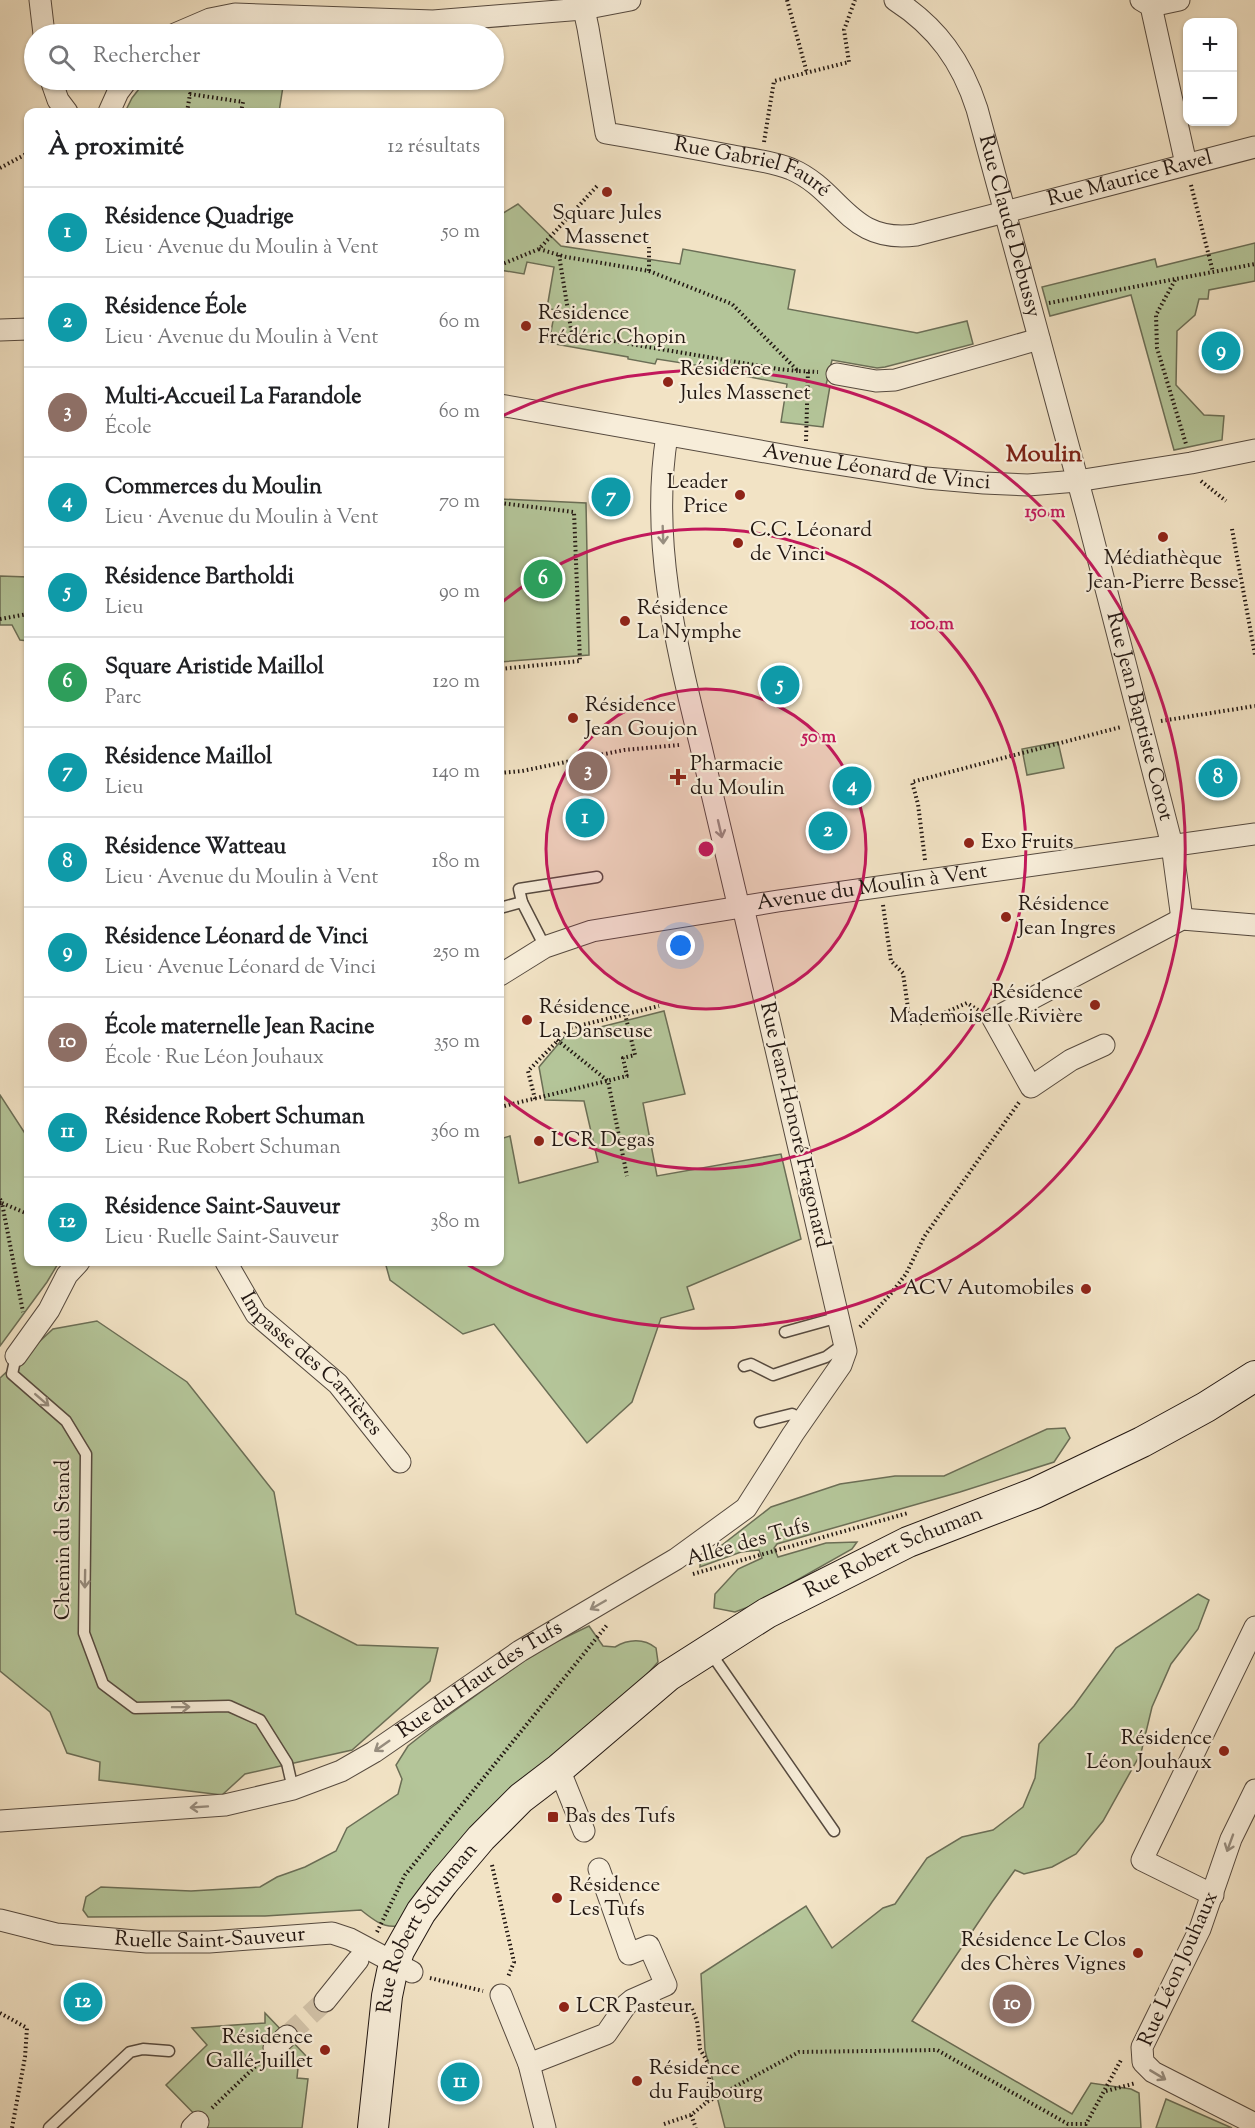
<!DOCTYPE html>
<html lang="fr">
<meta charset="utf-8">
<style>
body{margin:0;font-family:"Sorts Mill Goudy",serif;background:#f2f2f2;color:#202124}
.controls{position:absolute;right:18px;top:18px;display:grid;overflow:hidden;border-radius:12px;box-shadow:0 2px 4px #0004}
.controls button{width:54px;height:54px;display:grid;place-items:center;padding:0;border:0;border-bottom:2px solid #e0e0e0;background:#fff;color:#202124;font:30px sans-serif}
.you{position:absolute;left:681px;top:946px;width:21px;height:21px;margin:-15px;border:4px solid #fff;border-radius:50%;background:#1a73e8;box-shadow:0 0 0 9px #1a73e833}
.badge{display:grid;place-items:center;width:39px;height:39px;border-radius:50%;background:#2563eb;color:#fff;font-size:20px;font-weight:700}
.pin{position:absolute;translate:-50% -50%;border:3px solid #fff;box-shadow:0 2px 6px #0006}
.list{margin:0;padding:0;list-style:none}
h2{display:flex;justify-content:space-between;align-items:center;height:78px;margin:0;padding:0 24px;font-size:26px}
h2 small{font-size:20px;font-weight:400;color:#757577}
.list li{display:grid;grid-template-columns:39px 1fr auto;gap:18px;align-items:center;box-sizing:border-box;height:90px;padding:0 24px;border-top:2px solid #e0e0e0}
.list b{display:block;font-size:22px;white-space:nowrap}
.list p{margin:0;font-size:20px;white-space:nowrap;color:#757577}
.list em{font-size:20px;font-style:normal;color:#757577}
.icon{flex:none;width:33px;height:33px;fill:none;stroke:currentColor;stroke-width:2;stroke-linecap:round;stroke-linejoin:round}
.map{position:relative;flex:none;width:1255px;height:2128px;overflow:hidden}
.search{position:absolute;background:#fff;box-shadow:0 2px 4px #0004;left:24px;top:24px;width:480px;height:66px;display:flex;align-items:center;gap:15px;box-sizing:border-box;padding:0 21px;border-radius:33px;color:#757577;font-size:22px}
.panel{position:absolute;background:#fff;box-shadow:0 2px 4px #0004;left:24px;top:108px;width:480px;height:1158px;border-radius:12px}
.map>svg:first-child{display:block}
</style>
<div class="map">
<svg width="1255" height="2128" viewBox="0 0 1255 2128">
<rect width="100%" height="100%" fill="#f2e3c5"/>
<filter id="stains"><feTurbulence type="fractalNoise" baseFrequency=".00333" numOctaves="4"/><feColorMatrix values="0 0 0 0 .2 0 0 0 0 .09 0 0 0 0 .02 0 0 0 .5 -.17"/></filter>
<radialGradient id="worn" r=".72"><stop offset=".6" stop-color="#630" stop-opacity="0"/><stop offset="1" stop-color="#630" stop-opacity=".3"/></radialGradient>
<!-- green -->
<g fill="#b4c599" stroke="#6b6e56" stroke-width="1.5">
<polygon points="146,80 284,80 279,112 125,112 132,98"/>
<polygon points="518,204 561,246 680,264 683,249 795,270 788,309 917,333 967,321 973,344 885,367 877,368 832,360 826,385 830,386 823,427 781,422 787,384 739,375 740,372 657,359 655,364 628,359 628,357 549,343 555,310 547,308 554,267 527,262 524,274 500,270 500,215"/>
<polygon points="1255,243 1255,281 1209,290 1208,299 1199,299 1195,315 1177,331 1176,385 1204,415 1224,416 1222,440 1174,450 1131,295 1050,316 1042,287 1155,259 1157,267"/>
<polygon points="500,499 586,503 589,655 500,662"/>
<polygon points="0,576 28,577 28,641 20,640 12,625 0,625"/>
<polygon points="1058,742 1064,768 1027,775 1022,749"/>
<polygon points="664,1011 685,1094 643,1103 657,1176 781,1154 801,1239 687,1287 694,1309 661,1318 632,1402 587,1443 494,1324 463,1334 390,1280 385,1262 500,1262 500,1139 510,1136 519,1183 598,1162 584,1101 545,1100 539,1067 565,1036"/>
<polygon points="0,1095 28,1138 28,1262 59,1262 47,1282 0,1346"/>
<polygon points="97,1321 187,1382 274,1492 296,1614 357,1645 438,1648 430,1681 352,1750 245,1774 222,1795 99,1780 100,1762 67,1753 50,1712 0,1671 0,1378 53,1329"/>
<polygon points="1065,1428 1070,1438 1054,1462 960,1492 777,1544 774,1548 778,1557 826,1543 857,1542 852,1549 751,1606 735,1612 714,1608 715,1594 738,1569 762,1558 759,1550 741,1552 700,1567 700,1562 771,1507 840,1484 895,1476 944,1476 1047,1429"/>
<polygon points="1198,1594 1209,1600 1198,1629 1171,1664 1152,1707 1141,1753 1103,1821 1076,1854 1052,1867 1024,1874 1015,1870 992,1902 912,2021 1072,2114 1091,2083 1131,2089 1139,2093 1141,2128 725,2128 705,2050 701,1974 806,1906 832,1948 883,1908 895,1904 927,1858 962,1837 993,1830 1023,1807 1035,1778 1039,1744 1074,1706 1116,1648"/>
<path d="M589,1626L603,1646L615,1647C628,1639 644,1638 656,1648L658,1662L637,1686L396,1926C383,1928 371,1918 361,1910L265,1916L88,1917L83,1910L86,1897L101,1887L191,1891L260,1887L277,1877L305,1867L336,1851L347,1828L398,1794L402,1779L396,1765L408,1746L432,1727L539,1650Z"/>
<polygon points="265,2013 309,2059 299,2058 297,2078 308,2079 302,2128 208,2128 166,2085 207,2045 192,2028 265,2023"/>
<polygon points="1166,2099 1232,2128 1156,2128"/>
</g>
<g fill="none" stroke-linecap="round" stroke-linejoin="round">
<!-- street-tunnel -->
<polyline stroke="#d3c4aa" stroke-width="21" stroke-dasharray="21 10" stroke-linecap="butt" points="287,2036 325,2001"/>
<defs>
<g id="lane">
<polyline points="522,902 519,889 597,877"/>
<polyline points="500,908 522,902 545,947"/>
<polyline points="785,1332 839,1317"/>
<polyline points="16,1356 12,1374 66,1421 86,1454 84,1633 103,1684 135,1708 229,1706 260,1720 287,1763 293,1789"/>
<polyline points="744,1366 751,1364 773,1375 826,1357 845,1343"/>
<polyline points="760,1422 792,1414 803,1420"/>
<polyline points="710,1652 834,1831"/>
<polyline points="49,2128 130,2052 143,2049 169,2051"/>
</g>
<g id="street">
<polyline points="40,0 44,34"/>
<path id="s1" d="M582,0L588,28L606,133C647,140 687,147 728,155C749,159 771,161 791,169C842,191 848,244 916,235L1255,147"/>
<path id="s2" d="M895,0C937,27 962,62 977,109L1087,515L1172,845L1182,919"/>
<polyline points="1141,0 1151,6 1186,164"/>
<polyline points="1151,6 1179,0"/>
<polyline points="175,34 210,19 235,14 433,21 583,9 630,0"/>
<polyline points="51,80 58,100 67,112"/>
<polyline points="109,112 118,92 127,80"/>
<polyline points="0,330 28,329"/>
<polyline points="837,374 876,381 895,380 1039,339"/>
<path id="s3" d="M500,405L805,459L926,478L984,483L1028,485L1077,481L1191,463L1255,450"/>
<path d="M667,435C650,541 676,644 701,747C714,801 726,854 739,908"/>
<path id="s4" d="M500,975L545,947L592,931L778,901L1255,834"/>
<polyline points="1104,1045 1071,1060 1031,1087 993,1019 1182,919 1255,925"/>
<path id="s5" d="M226,1262L256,1314L338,1384L400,1462"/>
<polyline points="16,1356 49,1310 67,1275 79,1262"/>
<polyline points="559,1769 584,1831"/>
<polyline points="1255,1790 1231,1839 1200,1929 1142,2047 1143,2062 1153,2072 1255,2124"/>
<path id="s6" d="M0,1821L225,1805L293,1789L341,1771L374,1752L520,1651L676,1559L746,1508L793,1434L841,1365L846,1351L743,907"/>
<polyline points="1213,1895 1142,1860 1255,1627"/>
<path id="s7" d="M0,1920L56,1934L147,1942H209L332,1933L350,1939L412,1972"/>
<polyline points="501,1995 529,2064 545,2128"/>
<polyline points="325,2001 358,1960"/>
<polyline points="274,2048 287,2036"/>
<polyline points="529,2064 606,2034 626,2005 632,2000 666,1985 649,1946 629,1954 599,1869"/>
<polyline points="192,2128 198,2122"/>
</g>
<g id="secondary">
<path id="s8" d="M373,2128L387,1996L392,1972L399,1951L421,1912L443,1883L481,1838L521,1798L559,1769L668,1676L767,1613L908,1542L1035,1493L1142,1442L1206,1407L1255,1376"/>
</g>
</defs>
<!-- lane casing -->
<use href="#lane" stroke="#564a3f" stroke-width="13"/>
<!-- street casing -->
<use href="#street" stroke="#564a3f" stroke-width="23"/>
<!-- secondary casing -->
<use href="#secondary" stroke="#221712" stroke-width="32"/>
<!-- path -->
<g stroke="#221712" stroke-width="4" stroke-dasharray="1.5 3" stroke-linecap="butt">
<polyline points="787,0 807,73"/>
<polyline points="187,112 190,94 243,102 241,112"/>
<polyline points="764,142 774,81 849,62 844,30 855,0"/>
<polyline points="0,168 28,153"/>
<polyline points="1191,185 1213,272"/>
<polyline points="539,249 566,257 649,271 649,247"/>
<polyline points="559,255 571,329 572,332 578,335 778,369 798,371"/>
<polyline points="500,265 539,249 597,186"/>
<polyline points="649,271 732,304 798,371 818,372"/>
<polyline points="1175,280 1156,315 1157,348 1186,444"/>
<polyline points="1049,303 1255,264"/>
<polyline points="806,441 808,371"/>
<polyline points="1201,481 1226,501"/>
<polyline points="500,503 574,512 580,661 500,669"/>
<polyline points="1232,529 1255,655"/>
<polyline points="0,619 28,614"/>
<polyline points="1161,721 1255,706"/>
<polyline points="500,773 522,771 624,750 679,745"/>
<polyline points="925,860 918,804 912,782 1121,727"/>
<polyline points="883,905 891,961 903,973 909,1015 919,1024 967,1003 978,1010"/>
<polyline points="625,1014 635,1055 623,1058 627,1076"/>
<polyline points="557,1040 608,1081 627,1176"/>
<polyline points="535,1099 528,1071 570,1028 659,1006"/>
<polyline points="500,1107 631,1075"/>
<polyline points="0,1199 2,1203 28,1214"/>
<polyline points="0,1203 2,1203 23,1312"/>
<polyline points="860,1327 889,1296 906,1274 924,1237 1020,1101"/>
<polyline points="693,1574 908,1513"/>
<polyline points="492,1865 514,1962 508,1977"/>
<polyline points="377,1932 405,1875 607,1625"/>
<polyline points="430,1978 483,1991"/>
<polyline points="692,2009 697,2021 700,2049 708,2063 710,2071 707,2102"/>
<polyline points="0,2013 27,2028 25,2057 12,2128"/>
<polyline points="1106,2091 1136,2083"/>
<polyline points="212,2108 261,2061"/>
<polyline points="691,2115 696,2128"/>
<polyline points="664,2124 691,2115 707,2102 799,2052 937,2050 1068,2124 1086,2124 1121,2060"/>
</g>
<!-- lane -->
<use href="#lane" stroke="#f7edd9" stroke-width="10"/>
<!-- street -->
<use href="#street" stroke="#f7edd9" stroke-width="21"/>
<!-- secondary -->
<use href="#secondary" stroke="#f7edd9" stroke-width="30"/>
</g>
<!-- one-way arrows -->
<defs><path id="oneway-shaft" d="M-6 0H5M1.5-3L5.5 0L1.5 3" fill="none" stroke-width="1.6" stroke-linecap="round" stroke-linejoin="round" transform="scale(1.5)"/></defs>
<g stroke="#978d7f">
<use href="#oneway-shaft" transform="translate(663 535) rotate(88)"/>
<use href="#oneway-shaft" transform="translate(720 829) rotate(77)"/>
<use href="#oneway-shaft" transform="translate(42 1400) rotate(41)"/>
<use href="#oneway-shaft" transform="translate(85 1579) rotate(91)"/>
<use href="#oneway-shaft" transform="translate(598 1605) rotate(150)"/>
<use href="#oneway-shaft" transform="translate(181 1707) rotate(-1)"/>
<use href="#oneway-shaft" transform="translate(382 1746) rotate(145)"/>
<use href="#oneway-shaft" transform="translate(199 1807) rotate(176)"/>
<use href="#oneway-shaft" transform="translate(1230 1843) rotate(110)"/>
<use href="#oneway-shaft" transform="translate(1158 2075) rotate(31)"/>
</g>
<!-- distance rings -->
<circle cx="706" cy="849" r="160" fill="#c2185b" fill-opacity=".12"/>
<g fill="none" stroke="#c2185b" stroke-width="3">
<circle cx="706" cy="849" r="160"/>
<path d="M500 604A320 320 0 1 1 500 1094"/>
<path d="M500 417A479 479 0 1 1 463 1262"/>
</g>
<!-- markers -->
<g fill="#8f2418" stroke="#f7edd9" stroke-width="2">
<circle cx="607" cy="192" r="6"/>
<circle cx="526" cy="326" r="6"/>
<circle cx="668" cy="382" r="6"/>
<circle cx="740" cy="495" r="6"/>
<circle cx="1163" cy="537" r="6"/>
<circle cx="738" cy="543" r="6"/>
<circle cx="625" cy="621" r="6"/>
<circle cx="573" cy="718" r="6"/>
<path d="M675 768h6v6h6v6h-6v6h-6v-6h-6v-6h6z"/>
<circle cx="969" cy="843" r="6"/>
<circle cx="1006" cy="917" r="6"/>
<circle cx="1095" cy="1005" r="6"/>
<circle cx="527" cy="1020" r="6"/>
<circle cx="539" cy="1141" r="6"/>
<circle cx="1086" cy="1289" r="6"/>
<circle cx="1224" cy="1751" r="6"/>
<rect x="547" y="1811" width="12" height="12" rx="3"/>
<circle cx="557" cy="1898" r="6"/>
<circle cx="1138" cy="1953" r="6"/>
<circle cx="564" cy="2007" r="6"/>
<circle cx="325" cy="2050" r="6"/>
<circle cx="637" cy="2081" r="6"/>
</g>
<g text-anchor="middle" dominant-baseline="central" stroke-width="4.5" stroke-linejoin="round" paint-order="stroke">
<!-- street labels -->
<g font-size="21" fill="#221712" stroke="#f7edd9">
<text stroke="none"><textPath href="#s1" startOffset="286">Rue Gabriel Fauré</textPath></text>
<text stroke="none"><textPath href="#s1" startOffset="692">Rue Maurice Ravel</textPath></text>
<text stroke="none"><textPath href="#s2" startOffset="261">Rue Claude Debussy</textPath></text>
<text stroke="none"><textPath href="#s3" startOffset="382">Avenue Léonard de Vinci</textPath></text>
<text stroke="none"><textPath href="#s2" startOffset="768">Rue Jean Baptiste Corot</textPath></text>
<text stroke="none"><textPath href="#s4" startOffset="386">Avenue du Moulin à Vent</textPath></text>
<text transform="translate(794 1125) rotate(77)">Rue Jean-Honoré Fragonard</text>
<text stroke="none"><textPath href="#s5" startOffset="134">Impasse des Carrières</textPath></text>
<text transform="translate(64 1540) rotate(-90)">Chemin du Stand</text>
<text transform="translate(748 1543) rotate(-16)">Allée des Tufs</text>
<text stroke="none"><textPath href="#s8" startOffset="825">Rue Robert Schuman</textPath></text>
<text stroke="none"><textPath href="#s6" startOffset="513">Rue du Haut des Tufs</textPath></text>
<text stroke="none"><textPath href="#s8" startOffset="212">Rue Robert Schuman</textPath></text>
<text stroke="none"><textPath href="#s7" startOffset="212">Ruelle Saint-Sauveur</textPath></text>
<text transform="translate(1179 1969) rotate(-66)">Rue Léon Jouhaux</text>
</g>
<!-- poi labels -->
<g font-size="21" fill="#221712" stroke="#f7edd9" text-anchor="start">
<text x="607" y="214" text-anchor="middle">Square Jules<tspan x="607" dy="24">Massenet</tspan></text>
<text x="538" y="314">Résidence<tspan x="538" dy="24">Frédéric Chopin</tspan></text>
<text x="680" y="370">Résidence<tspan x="680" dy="24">Jules Massenet</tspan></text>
<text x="728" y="483" text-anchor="end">Leader<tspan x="728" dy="24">Price</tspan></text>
<text x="750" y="531">C.C. Léonard<tspan x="750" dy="24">de Vinci</tspan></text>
<text x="1163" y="559" text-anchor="middle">Médiathèque<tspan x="1163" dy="24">Jean-Pierre Besse</tspan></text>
<text x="637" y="609">Résidence<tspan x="637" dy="24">La Nymphe</tspan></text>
<text x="585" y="706">Résidence<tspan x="585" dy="24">Jean Goujon</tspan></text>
<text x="690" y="765">Pharmacie<tspan x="690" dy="24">du Moulin</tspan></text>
<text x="981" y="843">Exo Fruits</text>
<text x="1018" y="905">Résidence<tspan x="1018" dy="24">Jean Ingres</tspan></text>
<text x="1083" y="993" text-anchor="end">Résidence<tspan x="1083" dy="24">Mademoiselle Rivière</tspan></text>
<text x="539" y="1008">Résidence<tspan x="539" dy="24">La Danseuse</tspan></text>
<text x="551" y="1141">LCR Degas</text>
<text x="1074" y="1289" text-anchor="end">ACV Automobiles</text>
<text x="1212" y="1739" text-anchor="end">Résidence<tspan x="1212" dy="24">Léon Jouhaux</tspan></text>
<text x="565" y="1817">Bas des Tufs</text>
<text x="569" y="1886">Résidence<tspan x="569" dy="24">Les Tufs</tspan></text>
<text x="1126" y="1941" text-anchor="end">Résidence Le Clos<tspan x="1126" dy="24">des Chères Vignes</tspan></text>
<text x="576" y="2007">LCR Pasteur</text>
<text x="313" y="2038" text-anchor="end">Résidence<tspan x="313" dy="24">Gallé-Juillet</tspan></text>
<text x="649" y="2069">Résidence<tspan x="649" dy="24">du Faubourg</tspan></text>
</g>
<!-- quarter labels -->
<g font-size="24" font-weight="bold" fill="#7a1f14" stroke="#f7edd9">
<text x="1044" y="455">Moulin</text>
</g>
</g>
<circle cx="706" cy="849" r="9" fill="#c2185b" stroke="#f7edd9" stroke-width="3"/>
<g font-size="18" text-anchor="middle" font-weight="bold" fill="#c2185b" stroke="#f7edd9" stroke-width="4.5" stroke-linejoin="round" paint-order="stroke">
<text x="1045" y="517">150 m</text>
<text x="932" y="629">100 m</text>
<text x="819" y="742">50 m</text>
</g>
<rect width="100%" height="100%" filter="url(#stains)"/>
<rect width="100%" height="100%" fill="url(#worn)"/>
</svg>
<div class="controls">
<button>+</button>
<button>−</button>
</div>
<div class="you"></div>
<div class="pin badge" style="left:585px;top:818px;background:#0f9aa8">1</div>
<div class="pin badge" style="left:828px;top:831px;background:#0f9aa8">2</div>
<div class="pin badge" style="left:588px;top:771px;background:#8d6e63">3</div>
<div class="pin badge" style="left:852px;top:786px;background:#0f9aa8">4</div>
<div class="pin badge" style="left:780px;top:685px;background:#0f9aa8">5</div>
<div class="pin badge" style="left:543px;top:579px;background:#2e9e5b">6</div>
<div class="pin badge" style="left:611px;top:497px;background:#0f9aa8">7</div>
<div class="pin badge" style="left:1218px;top:778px;background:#0f9aa8">8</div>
<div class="pin badge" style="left:1221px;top:351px;background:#0f9aa8">9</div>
<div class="pin badge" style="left:1012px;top:2004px;background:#8d6e63">10</div>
<div class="pin badge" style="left:460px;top:2082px;background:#0f9aa8">11</div>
<div class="pin badge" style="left:83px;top:2002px;background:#0f9aa8">12</div>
<div class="search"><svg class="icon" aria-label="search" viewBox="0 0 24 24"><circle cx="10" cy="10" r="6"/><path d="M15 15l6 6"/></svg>Rechercher</div>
<section class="panel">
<h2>À proximité<small>12 résultats</small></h2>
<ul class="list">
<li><span class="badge" style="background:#0f9aa8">1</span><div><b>Résidence Quadrige</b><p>Lieu · Avenue du Moulin à Vent</p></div><em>50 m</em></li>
<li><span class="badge" style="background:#0f9aa8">2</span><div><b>Résidence Éole</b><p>Lieu · Avenue du Moulin à Vent</p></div><em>60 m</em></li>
<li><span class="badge" style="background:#8d6e63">3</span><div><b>Multi-Accueil La Farandole</b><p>École</p></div><em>60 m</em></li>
<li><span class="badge" style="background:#0f9aa8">4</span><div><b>Commerces du Moulin</b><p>Lieu · Avenue du Moulin à Vent</p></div><em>70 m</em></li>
<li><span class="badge" style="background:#0f9aa8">5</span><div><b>Résidence Bartholdi</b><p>Lieu</p></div><em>90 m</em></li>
<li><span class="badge" style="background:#2e9e5b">6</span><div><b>Square Aristide Maillol</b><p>Parc</p></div><em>120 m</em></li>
<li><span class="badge" style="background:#0f9aa8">7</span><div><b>Résidence Maillol</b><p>Lieu</p></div><em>140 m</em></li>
<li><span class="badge" style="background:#0f9aa8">8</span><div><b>Résidence Watteau</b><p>Lieu · Avenue du Moulin à Vent</p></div><em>180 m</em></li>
<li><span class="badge" style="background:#0f9aa8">9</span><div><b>Résidence Léonard de Vinci</b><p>Lieu · Avenue Léonard de Vinci</p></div><em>250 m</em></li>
<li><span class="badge" style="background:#8d6e63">10</span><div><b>École maternelle Jean Racine</b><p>École · Rue Léon Jouhaux</p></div><em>350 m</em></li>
<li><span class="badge" style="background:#0f9aa8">11</span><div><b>Résidence Robert Schuman</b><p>Lieu · Rue Robert Schuman</p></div><em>360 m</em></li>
<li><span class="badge" style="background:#0f9aa8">12</span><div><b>Résidence Saint-Sauveur</b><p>Lieu · Ruelle Saint-Sauveur</p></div><em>380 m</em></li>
</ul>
</section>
</div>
